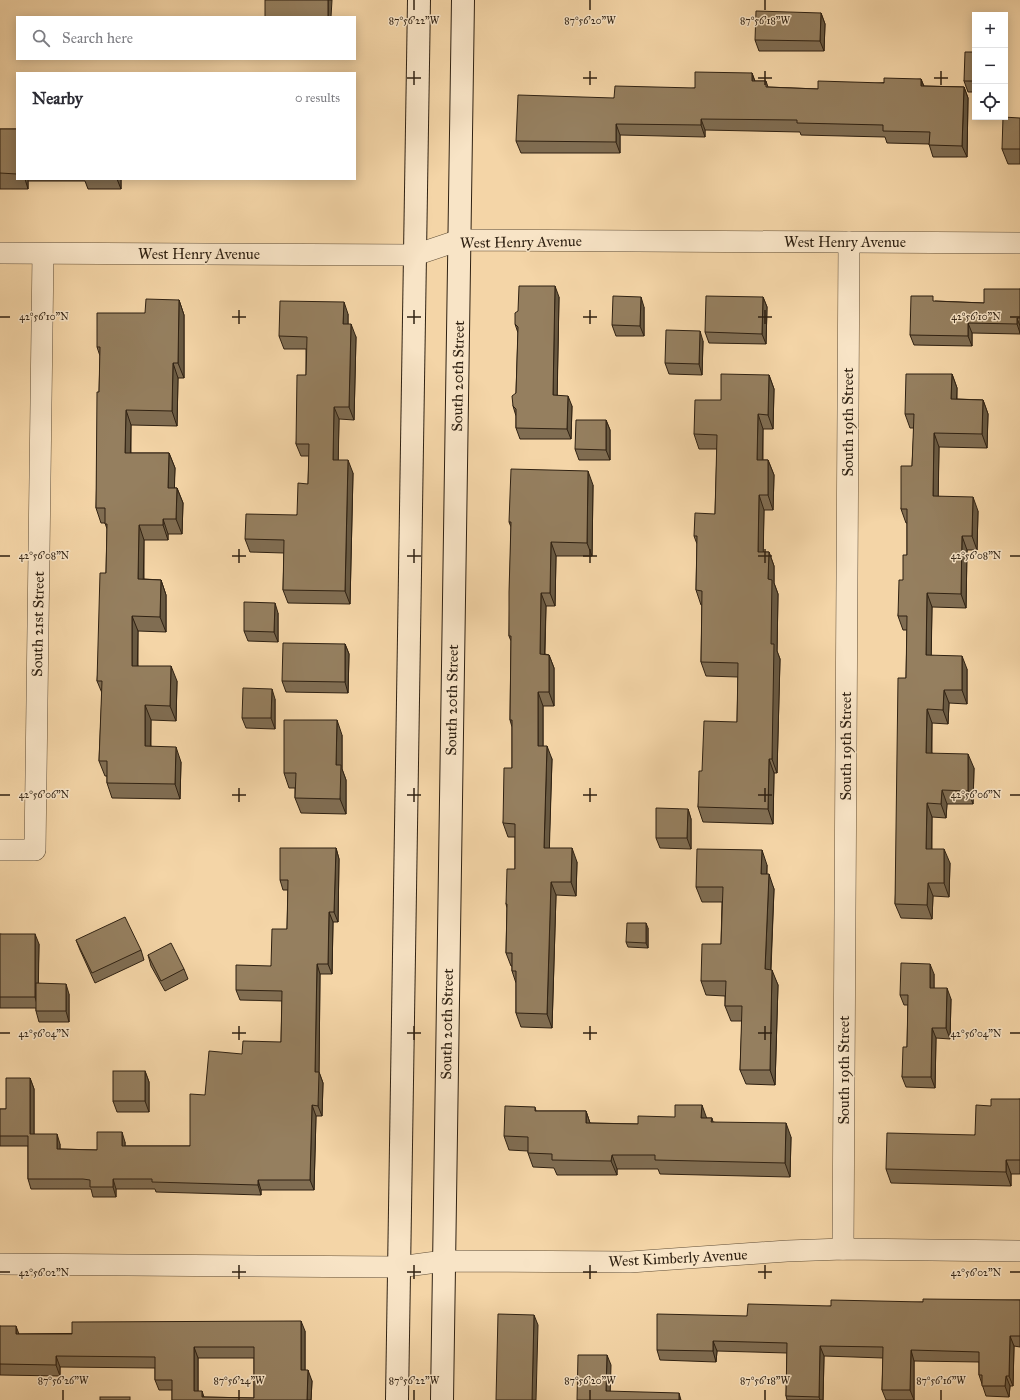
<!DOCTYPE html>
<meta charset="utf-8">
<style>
body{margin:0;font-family:"IM FELL Great Primer",serif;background:#f7f7f7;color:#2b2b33}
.controls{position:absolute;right:12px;top:12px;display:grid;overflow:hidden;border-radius:0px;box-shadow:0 2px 10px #0003}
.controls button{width:36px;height:36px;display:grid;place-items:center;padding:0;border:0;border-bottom:1px solid #e1e1e2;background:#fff;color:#2b2b33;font:20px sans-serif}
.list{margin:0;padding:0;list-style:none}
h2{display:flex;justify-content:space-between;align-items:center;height:52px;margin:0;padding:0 16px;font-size:17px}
h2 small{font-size:13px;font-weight:400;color:#7c7c81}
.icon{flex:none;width:22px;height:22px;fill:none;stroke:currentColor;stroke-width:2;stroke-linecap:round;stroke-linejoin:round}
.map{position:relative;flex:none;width:1020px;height:1400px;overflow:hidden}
.search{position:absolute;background:#fff;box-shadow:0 2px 10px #0003;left:16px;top:16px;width:340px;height:44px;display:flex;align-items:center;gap:10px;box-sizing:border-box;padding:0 14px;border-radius:0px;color:#7c7c81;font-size:15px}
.panel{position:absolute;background:#fff;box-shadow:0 2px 10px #0003;left:16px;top:72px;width:340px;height:108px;border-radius:0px}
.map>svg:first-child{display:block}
</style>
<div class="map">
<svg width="1020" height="1400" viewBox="0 0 1020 1400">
<rect width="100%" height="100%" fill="#f4d5a7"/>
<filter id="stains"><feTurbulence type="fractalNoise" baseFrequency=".005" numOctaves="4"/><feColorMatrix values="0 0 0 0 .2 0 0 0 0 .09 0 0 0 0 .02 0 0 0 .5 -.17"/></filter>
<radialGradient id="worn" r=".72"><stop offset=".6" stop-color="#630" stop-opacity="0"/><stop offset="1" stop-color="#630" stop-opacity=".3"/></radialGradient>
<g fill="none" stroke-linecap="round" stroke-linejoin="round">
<defs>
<g id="street">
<polyline points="0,253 415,255 460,240 1020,243"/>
<polyline points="0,850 35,850 43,254"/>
<polyline points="843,1249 849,242"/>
<polyline points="0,1264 399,1267 444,1261 630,1262 787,1251 843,1249 1020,1251"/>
</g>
<g id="secondary">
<polyline points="397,1400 419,0"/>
<polyline points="442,1400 463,0"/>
</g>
</defs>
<!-- street casing -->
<use href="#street" stroke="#604e37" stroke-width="22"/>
<!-- secondary casing -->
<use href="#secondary" stroke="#2f2112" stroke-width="24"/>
<!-- street -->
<use href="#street" stroke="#f8e4c6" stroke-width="21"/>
<!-- secondary -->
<use href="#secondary" stroke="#f8e4c6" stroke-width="22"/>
</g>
<!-- wall -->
<g fill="#806d52" stroke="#2f2112" fill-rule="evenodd">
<polygon points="821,13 825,24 824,51 759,51 755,40"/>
<polygon points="975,52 975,92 968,92 964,81"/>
<polygon points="752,73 755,81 766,81 768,87 818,89 921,79 924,86 964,87 968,98 967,157 933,157 929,144 887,143 885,137 801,135 800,132 705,130 705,137 620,135 620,153 521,153 516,141 614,98 695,88"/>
<polygon points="1020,118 1020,164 1008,164 1002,149"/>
<polygon points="0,129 17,129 17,179 121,179 121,189 88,189 85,181 28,181 28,189 0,189"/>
<polygon points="1020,289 1020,334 972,333 972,346 914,345 910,335 935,301 984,303"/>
<polygon points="559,297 557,395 572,406 571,439 520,439 516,428 516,416 513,406 516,393 518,333 515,324"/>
<polygon points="763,297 767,307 766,344 709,343 705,332"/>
<polygon points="179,300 184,315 184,378 178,378 177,426 131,425 131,453 169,453 175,468 174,488 177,488 183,503 182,534 168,534 168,540 144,540 144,579 161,580 166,595 166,632 138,631 138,666 177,681 176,721 151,720 151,746 181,762 180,799 112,798 107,783 107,776 105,776 99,761 102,693 97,681 106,573 107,529 105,523 101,523 96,508 100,356 97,347 145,313"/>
<polygon points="644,307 644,336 616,336 612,325"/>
<polygon points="348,314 348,324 356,337 354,420 339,419 338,460 353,473 350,604 288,603 283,590 284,553 250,552 245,539 297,515 308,484 309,456 301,456 296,444 306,375 306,349 284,349 279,336"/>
<polygon points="703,341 702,375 669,374 665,363"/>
<polygon points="952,374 957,388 957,399 983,400 988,414 987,448 939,447 938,496 978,511 977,550 967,550 966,608 932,607 931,655 967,669 967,704 949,703 948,724 932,723 932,753 974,768 973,804 947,804 946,818 932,817 932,849 950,863 949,897 933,896 932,919 901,918 895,904 906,678 907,630 903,630 898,616 907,555 907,523 906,523 901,509 912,466 914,428 910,428 905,414"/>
<polygon points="769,375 774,389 773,429 763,429 763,460 768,460 774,475 773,510 764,510 763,552 769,552 774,566 774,583 778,594 777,651 780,659 777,773 774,773 773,824 703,822 698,807 702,771 737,722 738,677 706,676 701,662 702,605 701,605 696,590 697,544 694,536 715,514 717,449 699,449 694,434 721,400"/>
<polygon points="606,420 610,430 610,460 579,460 575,449"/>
<polygon points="593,485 592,556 556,556 555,606 546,606 545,654 549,655 554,668 554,706 543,706 543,746 552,759 549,848 577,862 576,896 556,895 552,1028 521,1027 516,1013 516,983 512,971 512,966 511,966 506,953 507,908 506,904 515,869 515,837 508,837 503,823 512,768 512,727 510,720 511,641 509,636 511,527 509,522"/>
<polygon points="278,613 278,642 248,641 244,631"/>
<polygon points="345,644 349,654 348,693 286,692 282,681"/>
<polygon points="275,699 275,729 246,728 242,718"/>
<polygon points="342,735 342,769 346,780 346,814 301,813 295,798 295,788 289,788 284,773"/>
<polygon points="688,809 691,819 691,849 660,848 656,838"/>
<polygon points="336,848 339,859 338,922 333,922 332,974 320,974 319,1072 323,1083 322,1116 316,1116 314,1190 261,1190 261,1195 156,1192 155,1189 116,1189 116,1197 93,1197 91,1189 31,1189 28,1179 28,1146 0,1146 0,1109 6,1109 30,1078 34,1089 34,1134 60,1144 60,1149 97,1150 125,1142 125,1146 190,1146 205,1095 242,1054 281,1042 282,1001 240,1000 236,990 271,966 287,929 288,890 283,890 280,880"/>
<polygon points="767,865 767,874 774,889 771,970 778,985 775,1085 746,1084 740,1070 742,1021 731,1021 725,1006 725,996 706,995 701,981 721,944 722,902 702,902 696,887"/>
<polygon points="648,928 648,948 628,947 626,942"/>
<polygon points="0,934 39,944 38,983 69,994 69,1022 39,1022 36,1011 36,1008 0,1008"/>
<polygon points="76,940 141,950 144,960 95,983 80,950"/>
<polygon points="148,955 184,969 188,979 165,991 151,966"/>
<polygon points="934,974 934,988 951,999 950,1039 936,1038 935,1088 906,1087 902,1077 907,1047 908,1005 904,1005 900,995"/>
<polygon points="145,1071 149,1082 149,1112 117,1112 113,1101"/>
<polygon points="1020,1099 1020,1174 1011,1174 1011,1186 891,1183 886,1169 975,1135 991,1106"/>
<polygon points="535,1107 536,1111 586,1111 590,1123 638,1124 707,1118 712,1118 713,1122 791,1137 790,1177 660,1174 658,1169 617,1169 617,1175 557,1175 554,1168 533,1167 528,1153 528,1151 509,1150 504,1136"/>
<polygon points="1020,1300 1020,1347 1014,1346 1013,1386 1010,1386 1009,1397 986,1396 979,1375 979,1362 914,1361 914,1400 886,1400 882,1390 883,1358 824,1356 823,1400 787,1400 786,1396 787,1353 717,1351 716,1362 660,1360 657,1350 747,1316 831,1306 923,1302"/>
<path d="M0,1326L19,1334L305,1331V1370L312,1381L311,1400H172V1390H159L155,1380V1368L60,1367V1376L0,1375ZM198,1358H254V1398L204,1397L198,1391Z"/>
</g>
<!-- shaded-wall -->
<g fill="#685942" stroke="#2f2112">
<polygon points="328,0 332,0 331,17 328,17"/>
<polygon points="821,13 825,24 824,51 820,41"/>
<polygon points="752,73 756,85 752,81"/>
<polygon points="921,79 925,90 921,86"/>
<polygon points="964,87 968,98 967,157 962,146"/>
<polygon points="701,119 705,130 705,137 701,125"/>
<polygon points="616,124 620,135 620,153 616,142"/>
<polygon points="25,179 28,179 28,189"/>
<polygon points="117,179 121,179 121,189"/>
<polygon points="555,286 559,297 557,405 553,395"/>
<polygon points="641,297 644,307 644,336 640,326"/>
<polygon points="763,297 767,307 766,344 762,334"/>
<polygon points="179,300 184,315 184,378 178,363"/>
<polygon points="344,302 348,314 348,337 343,324"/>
<polygon points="1017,318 1020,326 1020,333 1017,324"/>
<polygon points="968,323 972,333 972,346 968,336"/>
<polygon points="351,324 356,337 354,420 349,407"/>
<polygon points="700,331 703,341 702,375 699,364"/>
<polygon points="173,363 178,378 177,426 172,411"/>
<polygon points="952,374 957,388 956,413 951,399"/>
<polygon points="769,375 774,389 773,429 768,415"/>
<polygon points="568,396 572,406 571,439 567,429"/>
<polygon points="983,400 988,414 987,448 982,434"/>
<polygon points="334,407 339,419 338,473 333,460"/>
<polygon points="126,410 131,425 130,468 125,453"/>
<polygon points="758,414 763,429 762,474 757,460"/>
<polygon points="606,420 610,430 610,460 606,450"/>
<polygon points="934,433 939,447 938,510 933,496"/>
<polygon points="169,453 175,468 174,503 168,488"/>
<polygon points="348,460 353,473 350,604 345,591"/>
<polygon points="768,460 774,475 773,510 768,495"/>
<polygon points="588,471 593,485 592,556 587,543"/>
<polygon points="177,488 183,503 182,534 176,519"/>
<polygon points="759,495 764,510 763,566 758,552"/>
<polygon points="973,497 978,511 977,550 972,536"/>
<polygon points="163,519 168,534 168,540 163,525"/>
<polygon points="139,525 144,540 143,594 138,579"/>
<polygon points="962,536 967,550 966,608 961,594"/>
<polygon points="551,542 556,556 555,606 550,593"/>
<polygon points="769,552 774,566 774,583 778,594 777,651 780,659 777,773 772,759 768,579"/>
<polygon points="161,580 166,595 166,632 160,617"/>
<polygon points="541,593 546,606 544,668 540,654"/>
<polygon points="927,593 932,607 931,669 926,655"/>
<polygon points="275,603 278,613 278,642 274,632"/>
<polygon points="132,616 138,631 137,681 132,666"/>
<polygon points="345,644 349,654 348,693 345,682"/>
<polygon points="549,655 554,668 554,706 549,692"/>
<polygon points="962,656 967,669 967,704 962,690"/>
<polygon points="171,666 177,681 176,721 170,706"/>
<polygon points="272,689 275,699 275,729 271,718"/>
<polygon points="944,690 949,703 948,724 943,710"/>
<polygon points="538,692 543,706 543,759 538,746"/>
<polygon points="145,705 151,720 150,761 145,746"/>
<polygon points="927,709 932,723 931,767 926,753"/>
<polygon points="337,720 342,735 342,769 346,780 346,814 340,799 336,765"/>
<polygon points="547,746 552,759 549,861 544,848"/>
<polygon points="176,747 181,762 180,799 175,784"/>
<polygon points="968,754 974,768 973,804 968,791"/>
<polygon points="769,759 774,773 773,824 768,809"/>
<polygon points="942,790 947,804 946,818 941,804"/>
<polygon points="927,803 932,817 931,863 926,849"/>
<polygon points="688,809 691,819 691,849 687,838"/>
<polygon points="336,848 339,859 338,922 334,912"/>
<polygon points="572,848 577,862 576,896 571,882"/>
<polygon points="944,849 950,863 949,897 944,883"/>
<polygon points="762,850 767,865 766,888 761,874"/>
<polygon points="769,874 774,889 770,984 765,969"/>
<polygon points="551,882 556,895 552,1028 547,1014"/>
<polygon points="928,883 933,896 932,919 927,905"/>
<polygon points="329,912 333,922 332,974 328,964"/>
<polygon points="646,923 648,928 648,948 646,943"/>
<polygon points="35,934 39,944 38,1008 35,997"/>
<polygon points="317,964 320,974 319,1072 323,1083 322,1116 318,1106 315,1072"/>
<polygon points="930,964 934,974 934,998 930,988"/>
<polygon points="772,970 778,985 775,1085 770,1070"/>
<polygon points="66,984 69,994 69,1022 66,1011"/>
<polygon points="947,988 951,999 950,1039 946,1028"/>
<polygon points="932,1028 936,1038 935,1088 931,1077"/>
<polygon points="145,1071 149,1082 149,1112 145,1101"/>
<polygon points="30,1078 34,1089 34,1144 30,1134"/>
<polygon points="312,1105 316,1116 314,1190 310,1180"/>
<polygon points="702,1105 707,1119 701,1118"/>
<polygon points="586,1111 591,1126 586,1123"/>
<polygon points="786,1123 791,1137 790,1177 785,1163"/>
<polygon points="122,1132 125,1142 125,1156 122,1146"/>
<polygon points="57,1134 60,1144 60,1159 57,1149"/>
<polygon points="612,1155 617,1169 617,1175 611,1161"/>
<polygon points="1006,1160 1011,1174 1011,1186 1006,1172"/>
<polygon points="113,1179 116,1189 116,1197 113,1187"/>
<polygon points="258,1180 261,1190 261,1195 258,1185"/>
<polygon points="534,1315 538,1325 536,1400 532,1400"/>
<polygon points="301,1321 305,1331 305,1381 301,1370"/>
<polygon points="16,1326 20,1337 16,1334"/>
<polygon points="1010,1336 1014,1346 1013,1386 1009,1376"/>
<polygon points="713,1341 717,1351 716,1362 713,1351"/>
<polygon points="820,1346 824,1356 823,1400 820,1400 819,1397"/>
<polygon points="194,1347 198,1358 198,1400 194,1391"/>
<polygon points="911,1350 914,1361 914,1400 910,1390"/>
<polygon points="607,1355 611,1365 610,1400 606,1391"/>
<polygon points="56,1356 60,1367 60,1376 56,1365"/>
<polygon points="308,1370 312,1381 311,1400 307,1400"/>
<polygon points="1006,1376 1010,1386 1009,1397 1005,1386"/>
<polygon points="202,1391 205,1400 202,1397"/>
<polygon points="679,1393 681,1400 679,1400"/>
</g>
<!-- building -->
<g fill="#957f5f" stroke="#2f2112" fill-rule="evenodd">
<rect x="265" y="0" width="63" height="17"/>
<polygon points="756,11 821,13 820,41 755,40"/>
<polygon points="965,52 975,52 975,81 964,81"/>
<polygon points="695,72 752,73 752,81 766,81 766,87 818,89 818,81 884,83 884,78 921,79 921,86 964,87 962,146 929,145 930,132 883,131 883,125 797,123 797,120 701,119 701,125 616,124 616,142 516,141 518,95 614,98 615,86 695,88"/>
<polygon points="1003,117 1020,118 1020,149 1002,149"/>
<polygon points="0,129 17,129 17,174 0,173"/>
<polygon points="519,286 555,286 553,395 568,396 567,429 516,428 516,409 513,406 512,396 516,393 518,327 515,324 515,313 518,311"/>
<polygon points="984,289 1020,289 1020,318 1017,318 1017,324 968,323 968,336 910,335 911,296 933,296 933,301 984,303"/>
<polygon points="613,296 641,297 640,326 612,325"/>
<polygon points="706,296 763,297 762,334 705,332"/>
<polygon points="146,299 179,300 178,363 173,363 172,411 126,410 125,453 169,453 168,488 177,488 176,519 163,519 163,525 139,525 138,579 161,580 160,617 132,616 132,666 171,666 170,706 145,705 145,746 176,747 175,784 107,783 107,761 99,761 102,681 97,681 100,573 106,573 107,524 105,524 105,508 96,508 97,392 99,392 100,347 97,347 97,313 145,313"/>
<polygon points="280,301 344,302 343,324 351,324 349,407 334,407 333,460 348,460 345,591 283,590 284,540 245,539 246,514 297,515 298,483 308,484 309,444 296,444 297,375 306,375 307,337 279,336"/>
<polygon points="666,330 700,331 699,364 665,363"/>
<polygon points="721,374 769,375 768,415 758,414 757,460 768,460 768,495 759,495 758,552 769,552 768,579 772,580 771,644 774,644 772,759 769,759 768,809 698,807 699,771 702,771 704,721 737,722 738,663 701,662 702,591 696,590 697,536 694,536 695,513 715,514 717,435 694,434 695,400 721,400"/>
<polygon points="906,374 952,374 951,399 983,400 982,434 934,433 933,496 973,497 972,536 962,536 961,594 927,593 926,655 962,656 962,690 944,690 943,710 927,709 926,753 968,754 968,791 942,790 941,804 927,803 926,849 944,849 944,883 928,883 927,905 895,904 898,678 906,678 907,616 898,616 899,580 903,580 903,555 907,555 907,509 901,509 901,466 912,466 914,414 905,414"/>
<polygon points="576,420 606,420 606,450 575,449"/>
<polygon points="511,469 588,471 587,543 551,542 550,593 541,593 540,654 549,655 549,692 538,692 538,746 547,746 544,848 572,848 571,882 551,882 547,1014 516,1013 516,971 512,971 512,953 506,953 507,904 506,904 507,869 515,869 515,824 503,823 504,768 512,768 512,720 510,720 511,636 509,636 509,592 511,522 509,522"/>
<polygon points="244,602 275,603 274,632 244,631"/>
<polygon points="283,643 345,644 345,682 282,681"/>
<polygon points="243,688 272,689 271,718 242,718"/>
<polygon points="284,720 337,720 336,765 341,765 340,799 295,798 296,773 284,773"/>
<polygon points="656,808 688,809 687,838 656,838"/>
<polygon points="280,848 336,848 334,912 329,912 328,964 317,964 315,1072 319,1072 318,1106 312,1105 310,1180 258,1180 258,1185 152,1182 152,1179 113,1179 113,1187 90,1187 90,1180 83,1179 28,1179 28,1136 0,1136 0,1109 6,1109 6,1078 30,1078 30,1134 57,1134 57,1149 97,1150 97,1132 122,1132 122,1146 190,1146 190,1094 205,1095 209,1051 242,1054 243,1041 281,1042 282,991 236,990 236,965 271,966 272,929 287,929 288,880 280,880"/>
<polygon points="697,849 762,850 761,874 769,874 765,969 772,970 770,1070 740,1070 742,1006 725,1006 726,981 701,981 702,944 721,944 723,887 696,887"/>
<polygon points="125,917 141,950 92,973 76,940"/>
<polygon points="627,923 646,923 646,943 626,942"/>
<rect x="0" y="934" width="35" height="63"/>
<polygon points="171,943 184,969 161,981 148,955"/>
<polygon points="901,963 930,964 930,988 947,988 946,1028 932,1028 931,1077 902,1077 903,1047 907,1047 908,995 900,995"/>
<polygon points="36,983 66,984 66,1011 36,1011"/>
<rect x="113" y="1071" width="32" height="30"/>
<polygon points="991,1099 1020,1099 1020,1160 1006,1160 1006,1172 886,1169 887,1133 975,1135 976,1105 991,1106"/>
<polygon points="675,1105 702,1105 701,1118 712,1118 711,1122 786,1123 785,1163 655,1160 655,1155 612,1155 611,1161 552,1160 552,1154 528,1153 528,1137 504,1136 505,1106 535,1107 535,1111 586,1111 586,1123 638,1124 638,1116 675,1117"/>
<polygon points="923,1299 1020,1300 1020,1336 1010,1336 1009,1376 1006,1376 1005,1386 982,1386 982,1375 979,1375 979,1352 911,1350 910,1390 882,1390 883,1347 820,1346 819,1397 786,1396 787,1343 713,1341 713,1351 657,1350 657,1314 747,1316 748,1304 831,1306 831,1300 923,1302"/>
<polygon points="498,1314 534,1315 532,1400 496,1400"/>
<path d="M301,1321V1370H308L307,1400H172V1380H155V1357L56,1356V1365L0,1364V1326H16V1334H72V1322ZM194,1347H254V1398L202,1397V1391H194Z"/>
<polygon points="578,1355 607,1355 606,1391 679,1393 679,1400 577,1400"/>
<rect x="100" y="1397" width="30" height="3"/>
</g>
<!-- ticks -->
<path fill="none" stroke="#2f2112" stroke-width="1.5" d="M414,0V10M590,0V10M765,0V10M414,71V85M590,71V85M765,71V85M941,71V85M407,78H421M583,78H597M758,78H772M934,78H948M239,310V324M414,310V324M590,310V324M765,310V324M0,317H10M232,317H246M407,317H421M583,317H597M758,317H772M1010,317H1020M239,549V563M414,549V563M590,549V563M765,549V563M0,556H10M232,556H246M407,556H421M583,556H597M758,556H772M1010,556H1020M239,788V802M414,788V802M590,788V802M765,788V802M0,795H10M232,795H246M407,795H421M583,795H597M758,795H772M1010,795H1020M239,1026V1040M414,1026V1040M590,1026V1040M765,1026V1040M0,1033H10M232,1033H246M407,1033H421M583,1033H597M758,1033H772M1010,1033H1020M239,1265V1279M414,1265V1279M590,1265V1279M765,1265V1279M0,1272H10M232,1272H246M407,1272H421M583,1272H597M758,1272H772M1010,1272H1020M63,1390V1400M239,1390V1400M414,1390V1400M590,1390V1400M765,1390V1400M941,1390V1400"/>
<g text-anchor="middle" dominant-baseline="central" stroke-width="3" stroke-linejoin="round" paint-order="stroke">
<!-- street labels -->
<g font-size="15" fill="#2f2112" stroke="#f8e4c6">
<text transform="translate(521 242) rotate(-1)">West Henry Avenue</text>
<text x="845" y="242">West Henry Avenue</text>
<text x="199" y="254">West Henry Avenue</text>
<text transform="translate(458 376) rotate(-89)">South 20th Street</text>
<text transform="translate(848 422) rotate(-90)">South 19th Street</text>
<text transform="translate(38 624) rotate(-89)">South 21st Street</text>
<text transform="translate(452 700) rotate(-89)">South 20th Street</text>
<text transform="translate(846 746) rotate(-90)">South 19th Street</text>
<text transform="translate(447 1024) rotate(-89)">South 20th Street</text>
<text transform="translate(844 1070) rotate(-90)">South 19th Street</text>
<text transform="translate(678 1258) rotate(-3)">West Kimberly Avenue</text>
</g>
</g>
<g font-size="10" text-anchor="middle" fill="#2f2112" stroke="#f8e4c6" stroke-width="3" stroke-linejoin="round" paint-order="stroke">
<text x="414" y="24">87°56'22"W</text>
<text x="590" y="24">87°56'20"W</text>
<text x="765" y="24">87°56'18"W</text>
<text x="44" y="320">42°56'10"N</text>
<text x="976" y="320">42°56'10"N</text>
<text x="44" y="559">42°56'08"N</text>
<text x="976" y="559">42°56'08"N</text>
<text x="44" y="798">42°56'06"N</text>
<text x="976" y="798">42°56'06"N</text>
<text x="44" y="1037">42°56'04"N</text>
<text x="976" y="1037">42°56'04"N</text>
<text x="44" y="1276">42°56'02"N</text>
<text x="976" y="1276">42°56'02"N</text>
<text x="63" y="1384">87°56'26"W</text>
<text x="239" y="1384">87°56'24"W</text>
<text x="414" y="1384">87°56'22"W</text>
<text x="590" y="1384">87°56'20"W</text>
<text x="765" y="1384">87°56'18"W</text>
<text x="941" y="1384">87°56'16"W</text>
</g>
<rect width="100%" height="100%" filter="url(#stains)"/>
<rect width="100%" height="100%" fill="url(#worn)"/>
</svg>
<div class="controls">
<button>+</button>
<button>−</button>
<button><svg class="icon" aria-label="locate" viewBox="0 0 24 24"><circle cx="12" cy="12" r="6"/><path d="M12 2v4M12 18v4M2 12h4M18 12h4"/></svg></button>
</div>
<div class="search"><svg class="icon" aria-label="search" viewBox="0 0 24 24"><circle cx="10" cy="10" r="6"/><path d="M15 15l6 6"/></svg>Search here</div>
<section class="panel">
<h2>Nearby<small>0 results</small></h2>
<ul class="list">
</ul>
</section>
</div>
